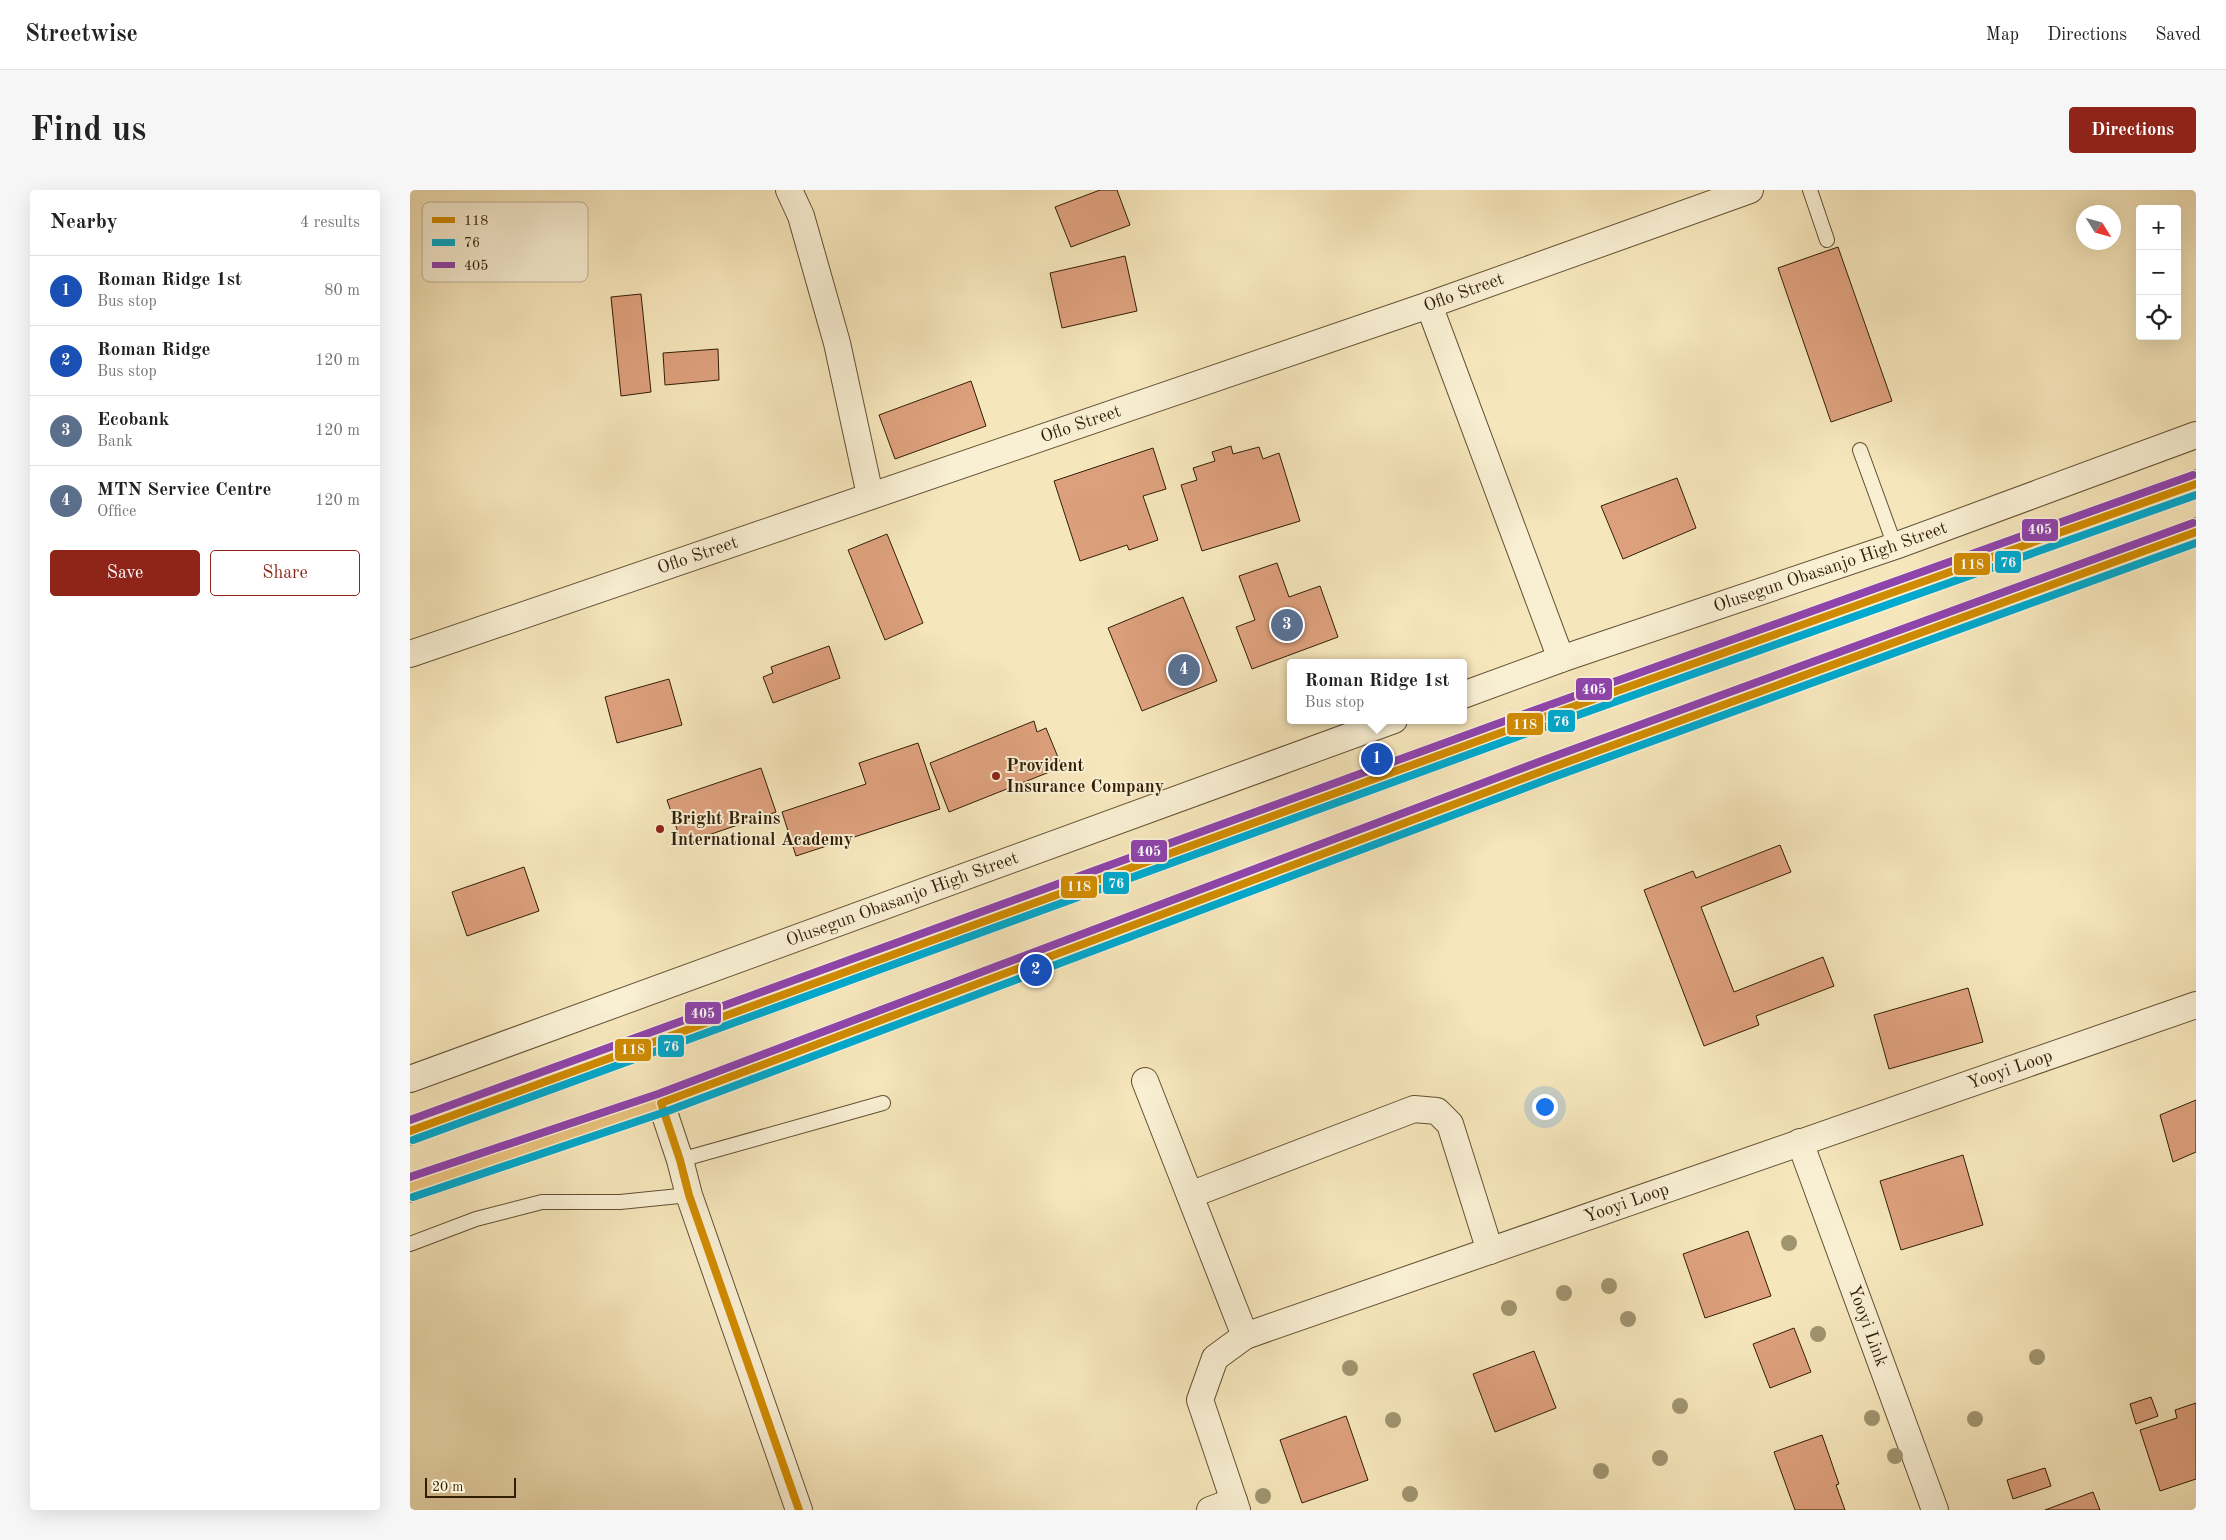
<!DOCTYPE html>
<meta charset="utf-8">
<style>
body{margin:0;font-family:"Old Standard TT",serif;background:#f6f6f6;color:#222}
.controls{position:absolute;right:15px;top:15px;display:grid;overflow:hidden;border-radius:5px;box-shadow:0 5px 20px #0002}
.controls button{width:45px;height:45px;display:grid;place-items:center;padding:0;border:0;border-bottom:1px solid #e0e0e0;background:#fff;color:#222;font:25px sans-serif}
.compass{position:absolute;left:1666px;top:15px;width:45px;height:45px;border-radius:50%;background:#fff;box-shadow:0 5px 20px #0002;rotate:127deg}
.scale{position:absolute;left:15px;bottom:12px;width:91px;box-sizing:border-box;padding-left:5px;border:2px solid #321e06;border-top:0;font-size:14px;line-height:18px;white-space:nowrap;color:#321e06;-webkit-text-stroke:4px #f9efd3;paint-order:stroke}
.you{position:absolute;left:1134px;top:916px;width:18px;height:18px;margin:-12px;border:4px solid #fff;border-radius:50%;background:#1a73e8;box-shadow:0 0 0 8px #1a73e833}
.badge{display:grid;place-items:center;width:32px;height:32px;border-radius:50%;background:#8f2418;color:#fff;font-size:16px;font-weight:700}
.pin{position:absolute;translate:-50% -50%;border:2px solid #fff;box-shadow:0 1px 5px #0006}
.popup{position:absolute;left:877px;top:469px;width:180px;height:65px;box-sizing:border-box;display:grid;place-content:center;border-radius:5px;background:#fff;filter:drop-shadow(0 1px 4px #0005);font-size:16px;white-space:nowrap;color:#767676}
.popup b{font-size:19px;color:#222}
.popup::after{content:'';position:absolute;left:50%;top:100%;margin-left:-10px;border:10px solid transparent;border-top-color:#fff}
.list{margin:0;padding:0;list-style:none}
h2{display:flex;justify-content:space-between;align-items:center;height:65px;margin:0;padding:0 20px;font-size:21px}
h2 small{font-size:16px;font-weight:400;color:#767676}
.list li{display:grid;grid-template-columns:32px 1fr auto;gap:15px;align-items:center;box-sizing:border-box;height:70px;padding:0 20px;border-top:1px solid #e0e0e0}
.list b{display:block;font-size:19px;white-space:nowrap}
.list p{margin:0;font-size:16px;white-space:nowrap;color:#767676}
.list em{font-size:16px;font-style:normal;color:#767676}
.actions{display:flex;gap:10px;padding:15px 20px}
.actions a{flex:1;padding:11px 0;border:1px solid #8f2418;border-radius:5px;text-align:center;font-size:18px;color:#8f2418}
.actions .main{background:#8f2418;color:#fff}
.icon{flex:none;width:28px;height:28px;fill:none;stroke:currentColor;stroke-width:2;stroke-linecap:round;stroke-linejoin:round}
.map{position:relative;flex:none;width:1786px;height:1320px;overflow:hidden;border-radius:5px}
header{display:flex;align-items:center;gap:30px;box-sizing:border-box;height:70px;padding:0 25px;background:#fff;border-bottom:1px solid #e0e0e0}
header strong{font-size:24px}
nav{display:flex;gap:28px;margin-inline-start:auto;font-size:18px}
.intro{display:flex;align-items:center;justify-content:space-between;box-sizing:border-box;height:120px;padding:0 30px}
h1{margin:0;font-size:35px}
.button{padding:12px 22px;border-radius:5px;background:#8f2418;color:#fff;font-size:18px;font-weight:700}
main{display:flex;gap:30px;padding:0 30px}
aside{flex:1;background:#fff;border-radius:5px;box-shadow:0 5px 20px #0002}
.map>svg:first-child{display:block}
</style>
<header>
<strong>Streetwise</strong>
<nav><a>Map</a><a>Directions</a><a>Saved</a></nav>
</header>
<div class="intro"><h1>Find us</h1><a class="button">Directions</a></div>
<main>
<aside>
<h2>Nearby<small>4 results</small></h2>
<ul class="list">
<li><span class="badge" style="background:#1a4fb4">1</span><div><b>Roman Ridge 1st</b><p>Bus stop</p></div><em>80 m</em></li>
<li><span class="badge" style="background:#1a4fb4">2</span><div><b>Roman Ridge</b><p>Bus stop</p></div><em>120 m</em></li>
<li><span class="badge" style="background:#5c6f8a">3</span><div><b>Ecobank</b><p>Bank</p></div><em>120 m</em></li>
<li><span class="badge" style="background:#5c6f8a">4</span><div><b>MTN Service Centre</b><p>Office</p></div><em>120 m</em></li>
</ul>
<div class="actions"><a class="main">Save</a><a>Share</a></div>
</aside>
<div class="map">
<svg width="1786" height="1320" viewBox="0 0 1786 1320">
<rect width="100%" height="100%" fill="#f6e6bb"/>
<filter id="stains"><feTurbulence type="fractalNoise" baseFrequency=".004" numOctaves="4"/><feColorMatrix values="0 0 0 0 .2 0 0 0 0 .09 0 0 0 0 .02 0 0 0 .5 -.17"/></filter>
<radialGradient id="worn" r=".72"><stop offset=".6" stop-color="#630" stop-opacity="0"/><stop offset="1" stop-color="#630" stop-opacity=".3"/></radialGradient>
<!-- building -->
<g fill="#dda07d" stroke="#321e06">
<polygon points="690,0 707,0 720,35 661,57 645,17"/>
<polygon points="1428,57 1482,211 1421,232 1368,78"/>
<polygon points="715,66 727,121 652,138 640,83"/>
<polygon points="231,104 241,202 211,206 201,107"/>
<polygon points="308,159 309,190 255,195 253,163"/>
<polygon points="561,191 576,236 485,269 469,225"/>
<polygon points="821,256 823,264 849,257 853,269 869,263 890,331 792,361 771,295 787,290 783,278 805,271 802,262"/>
<polygon points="743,258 756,299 733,306 748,350 719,360 717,355 670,371 644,291"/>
<polygon points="1267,288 1286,338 1213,369 1191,316"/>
<polygon points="477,344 513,433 475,450 438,360"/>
<polygon points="867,373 879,407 910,396 928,447 842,479 826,437 845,430 829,386"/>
<polygon points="773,407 807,491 732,521 698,438"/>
<polygon points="419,456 430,488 363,513 353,487 363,483 361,477"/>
<polygon points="259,489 272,535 207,553 195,507"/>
<polygon points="624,531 627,542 636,538 652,577 539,622 520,573"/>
<polygon points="508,553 530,619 386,666 372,622 456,594 449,573"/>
<polygon points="351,578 366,622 272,654 257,610"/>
<polygon points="1370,655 1381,682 1291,717 1324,802 1413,767 1424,796 1346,826 1349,835 1294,856 1234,700 1283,681 1286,688"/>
<polygon points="114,677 129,721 57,746 42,702"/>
<polygon points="1558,798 1573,852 1479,879 1464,825"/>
<polygon points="1786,910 1786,962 1763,972 1750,925"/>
<polygon points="1553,965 1573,1035 1491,1060 1470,991"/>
<polygon points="1338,1041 1361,1106 1295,1128 1273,1064"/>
<polygon points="1384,1138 1401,1182 1360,1198 1343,1154"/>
<polygon points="1124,1161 1146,1218 1085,1242 1063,1184"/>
<polygon points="1741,1207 1748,1226 1726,1234 1720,1214"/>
<polygon points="1786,1213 1786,1289 1750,1301 1730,1240 1767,1228 1765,1220"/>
<polygon points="936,1226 958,1290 892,1313 870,1250"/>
<polygon points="1412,1245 1429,1294 1426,1295 1435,1320 1385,1320 1364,1262"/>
<polygon points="1635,1278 1641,1296 1603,1309 1597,1290"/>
<polygon points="1683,1302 1690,1320 1635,1320"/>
</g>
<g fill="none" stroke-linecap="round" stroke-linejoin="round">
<defs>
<g id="service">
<polyline points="1400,0 1417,50"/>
<polyline points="1450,260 1485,356"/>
<polyline points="270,970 473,913"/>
<polyline points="0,1054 66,1029 132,1012 210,1012 279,1005"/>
</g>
<g id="minor">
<polyline points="379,0 391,26 427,153 460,305"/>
<polyline points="1019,115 1151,469"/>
<path id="s1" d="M0,464L1019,115L1340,0"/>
<path id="s2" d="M1053,505L1151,469L1485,356L1786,245"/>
<path id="s3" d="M0,889L984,530"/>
<polyline points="735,891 835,1146"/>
<polyline points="251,913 270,970 279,1005 389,1320"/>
<path id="s4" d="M1390,952L1525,1320"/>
<polyline points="780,1005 1004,919 1027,921 1040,934 1080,1061"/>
<polyline points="800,1320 824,1311"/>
<path id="s5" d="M827,1320L790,1210L805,1168L835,1146L1786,815"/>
</g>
<g id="primary">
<polyline points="0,941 1120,532 1786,294"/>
<polyline points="0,998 251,913 1138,579 1786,342"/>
</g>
</defs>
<!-- service casing -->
<use href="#service" stroke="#635033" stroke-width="16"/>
<!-- minor casing -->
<use href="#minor" stroke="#635033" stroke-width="28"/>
<!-- primary casing -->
<use href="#primary" stroke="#321e06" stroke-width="29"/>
<!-- service -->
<use href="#service" stroke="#f9efd3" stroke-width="14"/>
<!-- minor -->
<use href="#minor" stroke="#f9efd3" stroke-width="26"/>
<!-- primary -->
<use href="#primary" stroke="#ebc37e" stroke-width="28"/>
<defs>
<g id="bus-1">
<polyline points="0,941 1120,532 1786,294"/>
<polyline points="389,1320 279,1005 270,970 251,913 1138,579 1786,342"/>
</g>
<g id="bus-2">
<polyline points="3,950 1123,541 1786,305"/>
<polyline points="3,1007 255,922 1141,588 1786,353"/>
</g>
<g id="bus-3">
<polyline points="0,930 1117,523 1783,285"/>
<polyline points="0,987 248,904 1134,570 1783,333"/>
</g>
</defs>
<!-- bus-1 casing -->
<use href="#bus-1" stroke="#f9efd3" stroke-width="11"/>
<!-- bus-2 casing -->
<use href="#bus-2" stroke="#f9efd3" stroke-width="11"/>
<!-- bus-3 casing -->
<use href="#bus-3" stroke="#f9efd3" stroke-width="11"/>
<!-- bus-1 -->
<use href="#bus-1" stroke="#d08b01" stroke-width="8"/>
<!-- bus-2 -->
<use href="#bus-2" stroke="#00a9ce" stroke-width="8"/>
<!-- bus-3 -->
<use href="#bus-3" stroke="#8e44ad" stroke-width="8"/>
</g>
<!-- trees -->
<g fill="#a0946f">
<circle cx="1379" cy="1053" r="8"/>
<circle cx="1199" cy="1096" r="8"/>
<circle cx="1154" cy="1103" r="8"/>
<circle cx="1099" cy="1118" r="8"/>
<circle cx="1218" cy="1129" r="8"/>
<circle cx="1408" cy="1144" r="8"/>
<circle cx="1627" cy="1167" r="8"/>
<circle cx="940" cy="1178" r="8"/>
<circle cx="1270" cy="1216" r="8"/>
<circle cx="1462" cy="1228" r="8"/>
<circle cx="1565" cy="1229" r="8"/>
<circle cx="983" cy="1230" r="8"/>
<circle cx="1485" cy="1266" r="8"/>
<circle cx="1250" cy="1268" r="8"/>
<circle cx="1191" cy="1281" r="8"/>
<circle cx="1000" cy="1304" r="8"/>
<circle cx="853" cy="1306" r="8"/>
</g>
<!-- markers -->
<g fill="#8f2418" stroke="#f9efd3" stroke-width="2">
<circle cx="586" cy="586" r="5"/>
<circle cx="250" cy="639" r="5"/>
</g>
<g text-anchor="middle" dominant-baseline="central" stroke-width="4" stroke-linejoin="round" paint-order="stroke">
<!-- street labels -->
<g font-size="18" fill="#321e06" stroke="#f9efd3">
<text stroke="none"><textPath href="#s1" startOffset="1114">Oflo Street</textPath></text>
<text stroke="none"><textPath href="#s1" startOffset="709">Oflo Street</textPath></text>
<text stroke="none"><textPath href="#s1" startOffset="304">Oflo Street</textPath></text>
<text stroke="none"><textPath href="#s2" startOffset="389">Olusegun Obasanjo High Street</textPath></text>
<text stroke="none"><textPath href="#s3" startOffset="524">Olusegun Obasanjo High Street</textPath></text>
<text stroke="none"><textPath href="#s5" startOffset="1008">Yooyi Loop</textPath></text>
<text stroke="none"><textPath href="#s5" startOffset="602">Yooyi Loop</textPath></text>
<text stroke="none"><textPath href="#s4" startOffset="196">Yooyi Link</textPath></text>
</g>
<!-- poi labels -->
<g font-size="18" font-weight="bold" fill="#321e06" stroke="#f9efd3" text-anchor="start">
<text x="596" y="576">Provident<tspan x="596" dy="21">Insurance Company</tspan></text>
<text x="260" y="629">Bright Brains<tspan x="260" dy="21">International Academy</tspan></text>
</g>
</g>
<!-- legend -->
<rect x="12" y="12" width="166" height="80" rx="8" fill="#f9efd3" stroke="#bdb096" stroke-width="1"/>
<rect x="22" y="27" width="23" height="6" fill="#d08b01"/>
<rect x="22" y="49" width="23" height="7" fill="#00a9ce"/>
<rect x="22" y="72" width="23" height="6" fill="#8e44ad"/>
<g font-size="14" fill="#321e06">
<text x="54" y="35">118</text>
<text x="54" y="57">76</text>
<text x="54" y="80">405</text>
</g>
<g stroke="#f9efd3" stroke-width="2">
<rect x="1611" y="328" width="38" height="24" rx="5" fill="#8e44ad"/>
<rect x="1584" y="360" width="28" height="24" rx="5" fill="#00a9ce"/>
<rect x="1543" y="362" width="38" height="24" rx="5" fill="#d08b01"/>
<rect x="1165" y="487" width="38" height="24" rx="5" fill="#8e44ad"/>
<rect x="1137" y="519" width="29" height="24" rx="5" fill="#00a9ce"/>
<rect x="1096" y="522" width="38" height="24" rx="5" fill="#d08b01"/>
<rect x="720" y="649" width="38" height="24" rx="5" fill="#8e44ad"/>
<rect x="692" y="681" width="28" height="24" rx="5" fill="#00a9ce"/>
<rect x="650" y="685" width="38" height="24" rx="5" fill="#d08b01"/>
<rect x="274" y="811" width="38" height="24" rx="5" fill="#8e44ad"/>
<rect x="247" y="844" width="28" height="24" rx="5" fill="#00a9ce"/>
<rect x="204" y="848" width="38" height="24" rx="5" fill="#d08b01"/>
</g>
<g font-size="14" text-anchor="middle" font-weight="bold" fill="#fff">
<text x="1630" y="344">405</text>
<text x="1598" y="377">76</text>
<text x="1562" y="379">118</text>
<text x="1184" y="504">405</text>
<text x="1151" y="536">76</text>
<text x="1115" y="539">118</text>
<text x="739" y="666">405</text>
<text x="706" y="698">76</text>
<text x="669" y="701">118</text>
<text x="293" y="828">405</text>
<text x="261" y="861">76</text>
<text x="223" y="864">118</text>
</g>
<rect width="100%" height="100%" filter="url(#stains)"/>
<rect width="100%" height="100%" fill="url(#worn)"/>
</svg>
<div class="controls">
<button>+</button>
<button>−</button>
<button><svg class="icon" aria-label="locate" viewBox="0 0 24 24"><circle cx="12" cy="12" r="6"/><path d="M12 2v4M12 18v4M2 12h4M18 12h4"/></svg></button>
</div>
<svg class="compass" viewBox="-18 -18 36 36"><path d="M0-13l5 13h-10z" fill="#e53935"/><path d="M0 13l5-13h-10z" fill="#767676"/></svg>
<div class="scale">20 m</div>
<div class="you"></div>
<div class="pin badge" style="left:967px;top:569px;background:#1a4fb4">1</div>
<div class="popup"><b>Roman Ridge 1st</b>Bus stop</div>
<div class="pin badge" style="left:626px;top:780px;background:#1a4fb4">2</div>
<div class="pin badge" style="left:877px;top:435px;background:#5c6f8a">3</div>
<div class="pin badge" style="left:774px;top:480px;background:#5c6f8a">4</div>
</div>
</main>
